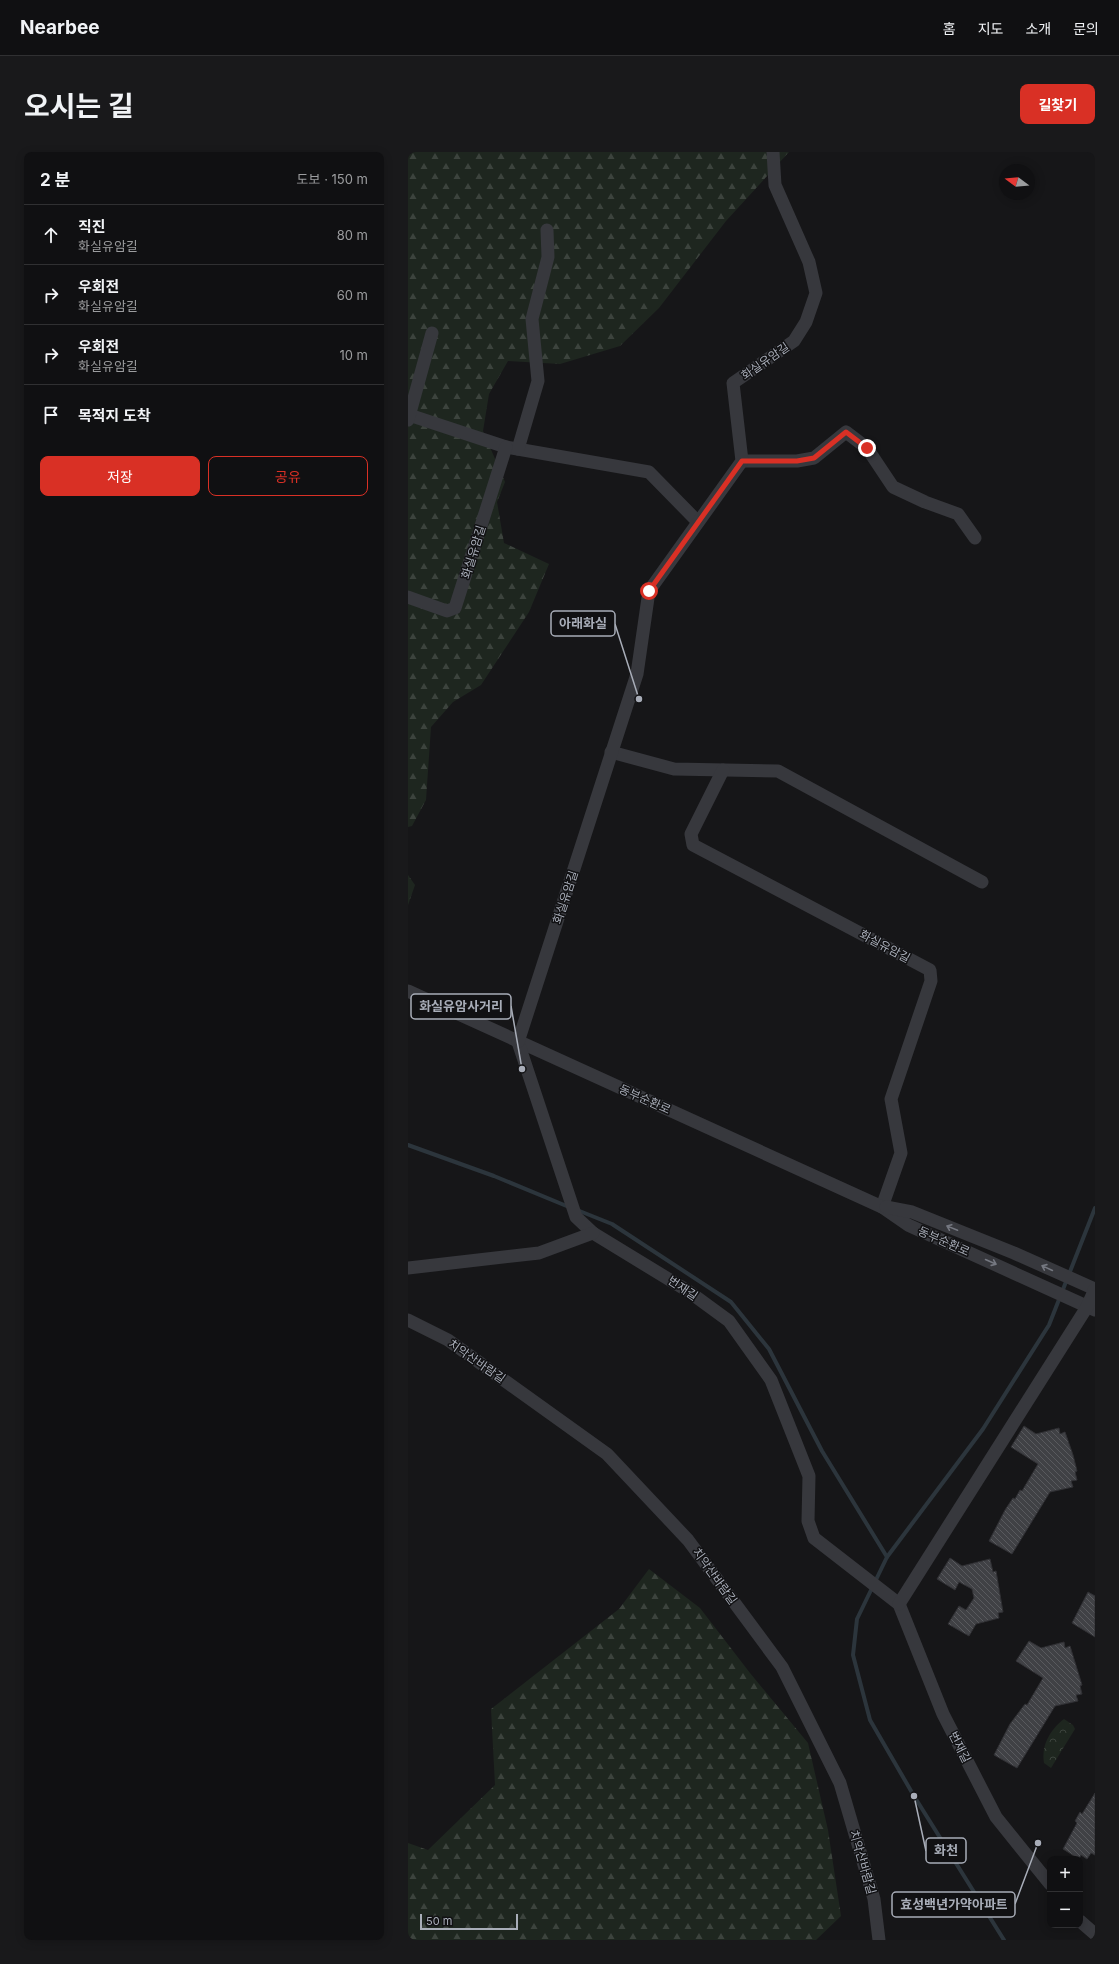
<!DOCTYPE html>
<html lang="ko">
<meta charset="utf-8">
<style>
body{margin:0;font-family:Inter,"Noto Sans KR",sans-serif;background:#19191b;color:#f1f3f6}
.controls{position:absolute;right:12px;bottom:12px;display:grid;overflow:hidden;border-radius:8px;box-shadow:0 2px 10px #0003}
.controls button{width:36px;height:36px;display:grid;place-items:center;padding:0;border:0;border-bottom:1px solid #303032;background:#101012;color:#f1f3f6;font:20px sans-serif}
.compass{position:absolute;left:591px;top:12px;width:36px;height:36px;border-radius:50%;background:#101012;box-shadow:0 2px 10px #0003;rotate:286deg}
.scale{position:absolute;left:12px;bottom:10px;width:98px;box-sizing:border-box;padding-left:4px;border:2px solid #a8adb8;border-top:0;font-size:11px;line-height:14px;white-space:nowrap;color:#a8adb8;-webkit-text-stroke:3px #111113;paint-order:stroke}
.stop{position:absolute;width:12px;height:12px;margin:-9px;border:3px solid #d93025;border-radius:50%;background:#fff}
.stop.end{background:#d93025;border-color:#fff;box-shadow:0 1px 4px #0008}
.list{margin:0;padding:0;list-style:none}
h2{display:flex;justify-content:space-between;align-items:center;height:52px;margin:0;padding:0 16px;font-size:17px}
h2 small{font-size:13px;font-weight:400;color:#9c9d9f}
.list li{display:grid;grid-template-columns:26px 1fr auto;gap:12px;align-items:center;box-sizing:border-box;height:60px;padding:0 16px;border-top:1px solid #303032}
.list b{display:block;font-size:15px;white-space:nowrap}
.list p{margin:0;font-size:13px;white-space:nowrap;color:#9c9d9f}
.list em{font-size:13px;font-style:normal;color:#9c9d9f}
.actions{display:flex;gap:8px;padding:12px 16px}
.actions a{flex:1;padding:9px 0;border:1px solid #d93025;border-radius:8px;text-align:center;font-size:14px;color:#d93025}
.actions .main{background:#d93025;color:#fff}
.icon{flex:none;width:22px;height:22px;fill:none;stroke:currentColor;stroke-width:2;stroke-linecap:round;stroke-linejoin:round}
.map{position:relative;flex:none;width:687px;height:1788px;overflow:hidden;border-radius:8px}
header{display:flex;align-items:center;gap:24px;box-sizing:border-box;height:56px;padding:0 20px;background:#101012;border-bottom:1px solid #303032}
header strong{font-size:19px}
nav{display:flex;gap:22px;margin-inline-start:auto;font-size:14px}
.intro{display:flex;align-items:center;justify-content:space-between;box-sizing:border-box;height:96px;padding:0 24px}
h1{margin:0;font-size:28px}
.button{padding:10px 18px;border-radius:8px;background:#d93025;color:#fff;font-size:14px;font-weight:700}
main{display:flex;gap:24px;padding:0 24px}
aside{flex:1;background:#101012;border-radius:8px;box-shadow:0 2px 10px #0003}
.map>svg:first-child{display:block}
</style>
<header>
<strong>Nearbee</strong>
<nav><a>홈</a><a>지도</a><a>소개</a><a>문의</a></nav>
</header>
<div class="intro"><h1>오시는 길</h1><a class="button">길찾기</a></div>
<main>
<aside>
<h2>2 분<small>도보 · 150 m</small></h2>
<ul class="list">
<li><svg class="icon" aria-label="ahead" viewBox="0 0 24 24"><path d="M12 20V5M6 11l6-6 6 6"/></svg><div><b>직진</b><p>화실유암길</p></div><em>80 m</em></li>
<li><svg class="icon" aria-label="right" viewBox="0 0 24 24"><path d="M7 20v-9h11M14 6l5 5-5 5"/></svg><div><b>우회전</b><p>화실유암길</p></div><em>60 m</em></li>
<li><svg class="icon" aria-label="right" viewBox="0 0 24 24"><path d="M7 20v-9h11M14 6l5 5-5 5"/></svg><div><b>우회전</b><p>화실유암길</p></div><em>10 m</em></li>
<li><svg class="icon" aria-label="arrive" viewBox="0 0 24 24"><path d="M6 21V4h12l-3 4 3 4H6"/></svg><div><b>목적지 도착</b></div></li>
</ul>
<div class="actions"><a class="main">저장</a><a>공유</a></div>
</aside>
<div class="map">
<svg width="687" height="1788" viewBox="0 0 687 1788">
<defs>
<pattern id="forest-firs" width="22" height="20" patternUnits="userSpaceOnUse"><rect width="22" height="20" fill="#1e261f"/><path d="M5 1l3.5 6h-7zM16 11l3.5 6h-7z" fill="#3c433d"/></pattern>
<pattern id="park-crowns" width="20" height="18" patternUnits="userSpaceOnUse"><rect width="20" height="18" fill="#1e261f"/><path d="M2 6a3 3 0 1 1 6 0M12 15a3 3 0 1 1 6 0" fill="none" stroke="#3c433d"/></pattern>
<pattern id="building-back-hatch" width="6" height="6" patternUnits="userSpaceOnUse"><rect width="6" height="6" fill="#404145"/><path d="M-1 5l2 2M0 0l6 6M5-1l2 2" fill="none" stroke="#595a5e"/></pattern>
</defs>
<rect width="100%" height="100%" fill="#161618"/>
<!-- forest -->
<g fill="url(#forest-firs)">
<polygon points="0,0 381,0 318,69 251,156 212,194 152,212 100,209 81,242 75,279 97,330 89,350 96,391 141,412 121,460 73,533 45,550 23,575 18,648 4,674 0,675"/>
<polygon points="0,723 7,733 0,753"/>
<polygon points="241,1417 292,1456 342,1521 400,1591 420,1678 433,1764 408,1788 0,1788 0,1691 20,1698 87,1633 83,1557 211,1457"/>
</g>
<!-- park -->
<path fill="url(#park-crowns)" d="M656,1567L665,1573L667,1577L643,1616L636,1611C633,1593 642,1578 656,1567Z"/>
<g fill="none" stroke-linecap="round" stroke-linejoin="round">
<!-- stream -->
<g stroke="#2c353c" stroke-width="4">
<polyline points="0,993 86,1024 161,1055"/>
<polyline points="169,1058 204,1072 323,1150 361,1197 414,1299 479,1405"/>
<polyline points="596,1788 506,1644 462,1568 445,1503 449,1467 479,1405 575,1277 641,1173 687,1056"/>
</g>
</g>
<!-- building -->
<g fill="url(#building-back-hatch)" stroke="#303034">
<polygon points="616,1274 628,1282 651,1276 652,1282 657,1280 665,1303 669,1319 667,1320 669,1328 663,1329 665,1335 642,1340 604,1402 581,1389 597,1358 605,1346 607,1347 612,1338 614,1339 630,1312 603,1295"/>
<polygon points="542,1406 554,1414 582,1407 585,1420 588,1419 595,1460 590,1461 591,1466 568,1472 561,1484 540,1472 551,1454 558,1458 566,1446 564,1437 551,1430 547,1438 529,1427"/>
<polygon points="680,1440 687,1444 687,1485 664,1471"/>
<polygon points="621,1489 633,1496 656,1490 657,1496 662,1494 674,1533 672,1534 674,1542 668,1543 670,1549 647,1554 609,1616 586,1603 602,1572 617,1552 619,1553 635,1526 608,1509"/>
<polygon points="687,1641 687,1703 683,1701 679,1707 673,1703 671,1707 655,1697 669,1671 667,1669 672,1660 674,1662"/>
</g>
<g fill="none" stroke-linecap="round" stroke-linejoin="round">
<!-- minor -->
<g stroke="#37383d" stroke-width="13">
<polyline points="1,263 98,295 241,320 290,370"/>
<polyline points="0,268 24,181"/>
<polyline points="110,297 130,229 124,167 140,105 139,78"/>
<polyline points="334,309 389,309 406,306 438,280 459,296 485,335 517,350 550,362 567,386"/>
<polyline points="0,445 39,459 47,456 98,295"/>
<polyline points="203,600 266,617 370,619 574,730"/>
<polyline points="315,618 283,682 285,693 522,818 523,829 483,947 493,1001 474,1055"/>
<polyline points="0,839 474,1055 500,1073 687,1158"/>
<polyline points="110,890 168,1065 185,1081 280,1139 321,1169 363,1228 401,1324 400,1369 406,1386 491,1452 535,1562 588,1665 642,1732"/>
<polyline points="110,890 229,522 241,439 334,309 325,231 386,189 398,170 408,141 401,110 367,33 365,0"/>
<polyline points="478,1055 504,1060 606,1101 687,1137"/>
<polyline points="0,1116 131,1101 185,1081"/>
<polyline points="0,1168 40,1188 199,1302 280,1388 374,1515 432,1631 466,1747 471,1788"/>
<polyline points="491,1452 679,1155 687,1137"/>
<polyline points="672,1769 687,1782"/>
</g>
</g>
<!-- one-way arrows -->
<defs><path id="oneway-shaft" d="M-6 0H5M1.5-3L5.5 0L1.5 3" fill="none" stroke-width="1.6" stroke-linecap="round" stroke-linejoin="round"/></defs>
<g stroke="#757881">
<use href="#oneway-shaft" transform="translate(544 1076) rotate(-158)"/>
<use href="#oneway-shaft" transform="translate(583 1110) rotate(24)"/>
<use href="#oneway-shaft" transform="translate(639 1116) rotate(-155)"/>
</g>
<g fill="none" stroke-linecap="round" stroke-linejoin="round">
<!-- route -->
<polyline stroke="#d93025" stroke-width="5" points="241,439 334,309 389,309 406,306 438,280 459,296"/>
</g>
<g text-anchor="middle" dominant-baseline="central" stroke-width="3" stroke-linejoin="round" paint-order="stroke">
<!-- street labels -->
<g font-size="12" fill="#a8adb8" stroke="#111113">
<text transform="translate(357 209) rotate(-35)">화실유암길</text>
<text transform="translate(65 400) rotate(-73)">화실유암길</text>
<text transform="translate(157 745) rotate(-72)">화실유암길</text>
<text transform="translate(477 794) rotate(28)">화실유암길</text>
<text transform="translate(237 947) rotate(24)">동부순환로</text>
<text transform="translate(536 1089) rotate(24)">동부순환로</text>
<text transform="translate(275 1136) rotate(34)">번재길</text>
<text transform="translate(69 1209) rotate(35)">치악산바람길</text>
<text transform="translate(307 1424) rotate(54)">치악산바람길</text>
<text transform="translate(552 1595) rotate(63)">번재길</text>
<text transform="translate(455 1710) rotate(74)">치악산바람길</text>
</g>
</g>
<!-- callouts -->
<path fill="none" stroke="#a8adb8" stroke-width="1.5" d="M231 547L207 472M114 917L103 854M506 1644L518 1699M630 1691L607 1752"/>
<g fill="#a8adb8" stroke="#111113" stroke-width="1.5">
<circle cx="231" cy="547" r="4"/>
<circle cx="114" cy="917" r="4"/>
<circle cx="506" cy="1644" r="4"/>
<circle cx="630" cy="1691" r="4"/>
</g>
<g fill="#111113" stroke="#a8adb8" stroke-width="1.5">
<rect x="143" y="459" width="64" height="25" rx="4"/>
<rect x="3" y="842" width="100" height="25" rx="4"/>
<rect x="518" y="1686" width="40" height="25" rx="4"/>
<rect x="484" y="1740" width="123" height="25" rx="4"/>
</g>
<g font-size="13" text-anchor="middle" font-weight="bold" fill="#a8adb8">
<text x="175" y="476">아래화실</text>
<text x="53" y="859">화실유암사거리</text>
<text x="538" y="1703">화천</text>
<text x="546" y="1757">효성백년가약아파트</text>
</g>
</svg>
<div class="controls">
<button>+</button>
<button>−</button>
</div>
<svg class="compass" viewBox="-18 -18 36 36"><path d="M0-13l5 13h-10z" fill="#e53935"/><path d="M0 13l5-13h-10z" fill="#9c9d9f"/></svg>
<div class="scale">50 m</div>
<div class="stop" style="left:241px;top:439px"></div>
<div class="stop end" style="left:459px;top:296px"></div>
</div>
</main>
